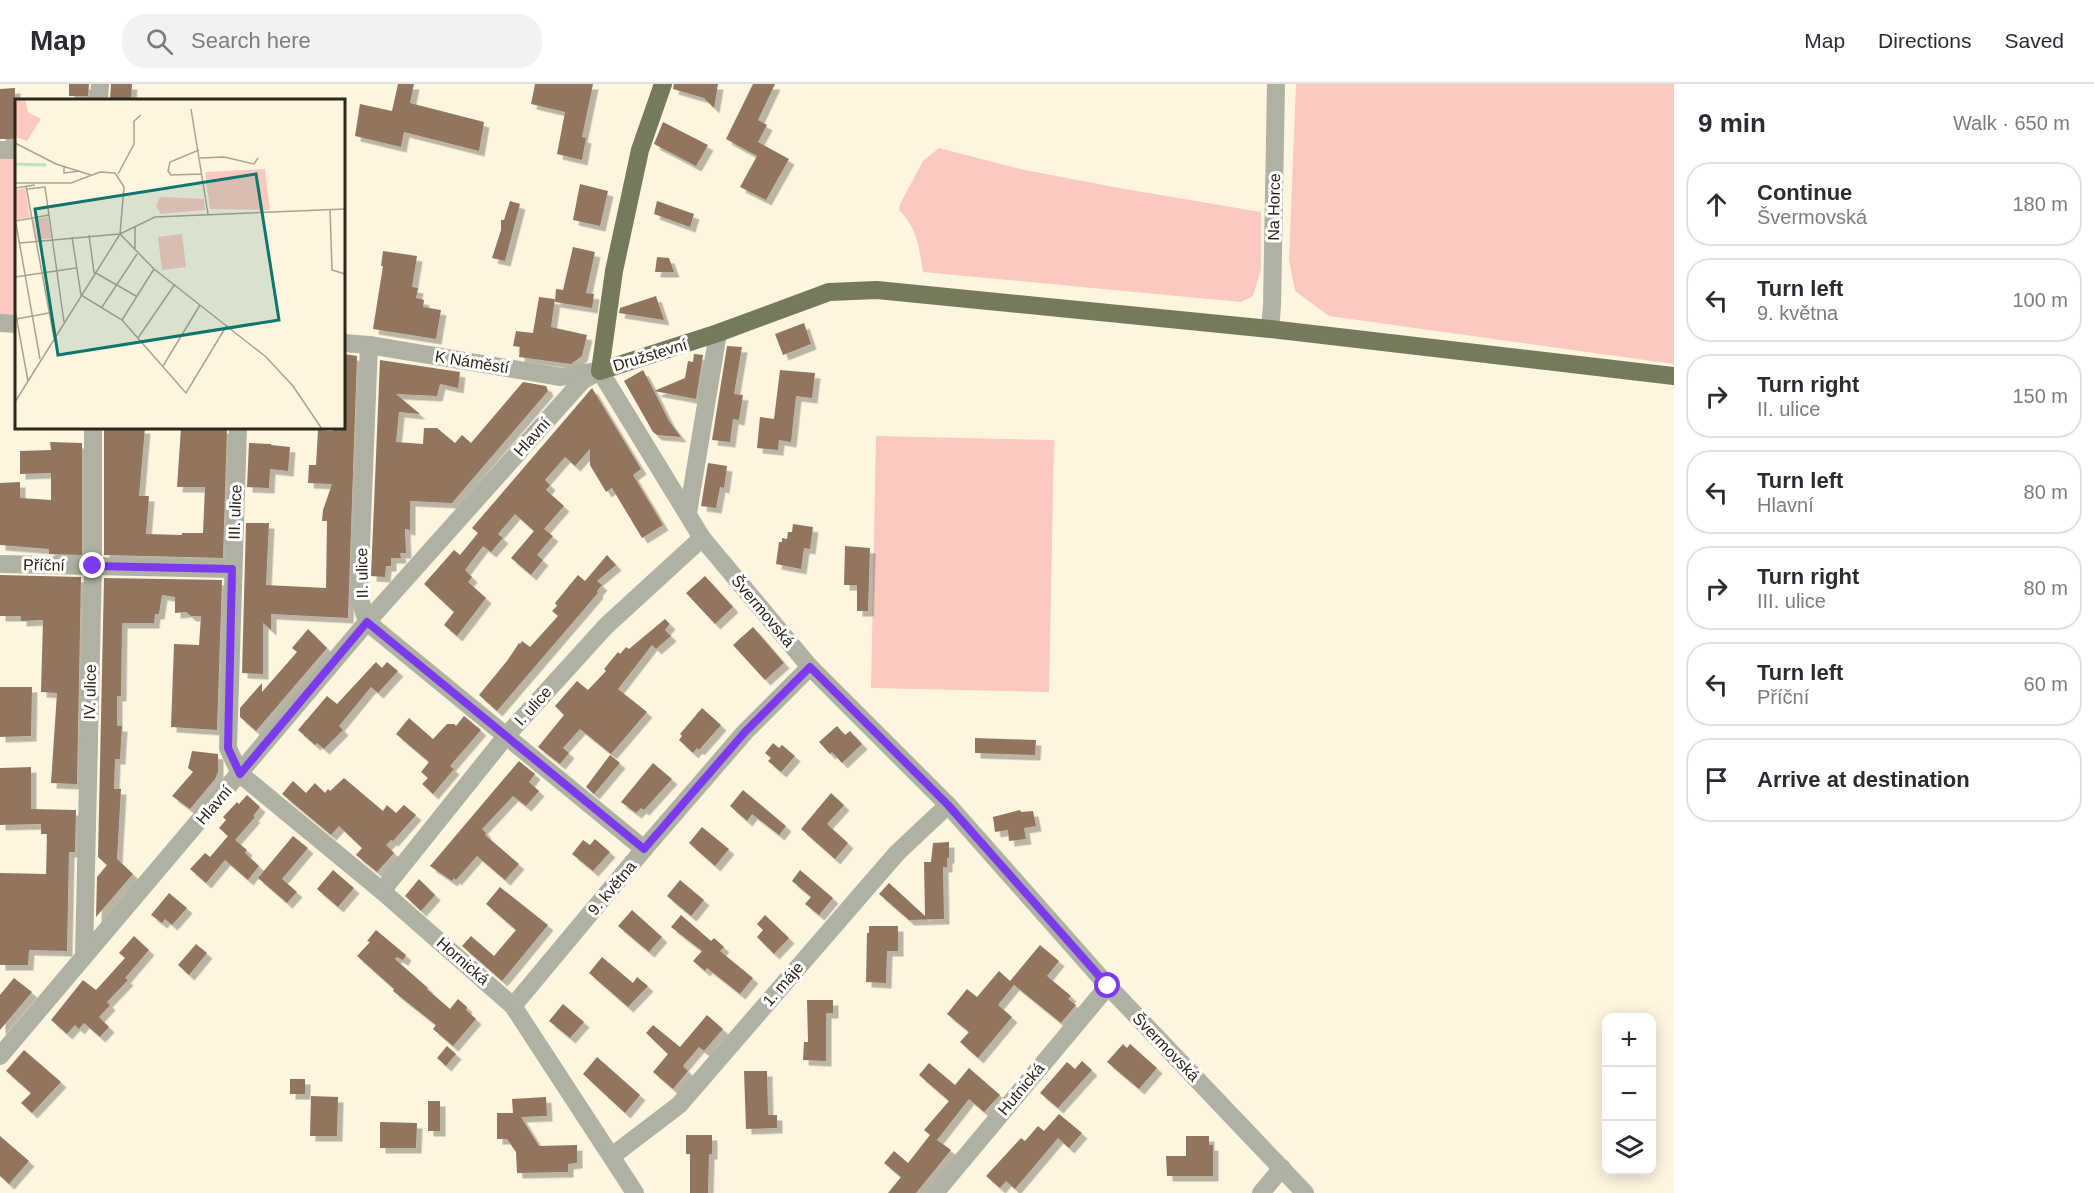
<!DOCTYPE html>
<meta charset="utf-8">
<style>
body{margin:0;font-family:Helvetica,sans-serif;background:#f2f2f3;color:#2b2b33}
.controls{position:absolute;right:18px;bottom:18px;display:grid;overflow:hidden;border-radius:12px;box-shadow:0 3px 15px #0003}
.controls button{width:54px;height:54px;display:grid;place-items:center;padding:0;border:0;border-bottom:2px solid #e1e1e2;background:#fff;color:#2b2b33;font:30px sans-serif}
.stop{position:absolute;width:18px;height:18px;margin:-14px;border:4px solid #7c3aed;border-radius:50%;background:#fff}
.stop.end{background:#7c3aed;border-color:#fff;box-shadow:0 2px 6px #0008}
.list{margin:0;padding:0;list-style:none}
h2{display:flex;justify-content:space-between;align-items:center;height:78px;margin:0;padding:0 24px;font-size:26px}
h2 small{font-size:20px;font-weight:400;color:#7c7c81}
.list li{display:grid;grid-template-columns:39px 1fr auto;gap:18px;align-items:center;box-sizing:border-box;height:84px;margin:0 12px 12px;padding:0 12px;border:2px solid #e1e1e2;border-radius:24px}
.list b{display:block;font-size:22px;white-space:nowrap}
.list p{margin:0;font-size:20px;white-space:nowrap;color:#7c7c81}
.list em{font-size:20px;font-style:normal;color:#7c7c81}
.icon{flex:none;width:33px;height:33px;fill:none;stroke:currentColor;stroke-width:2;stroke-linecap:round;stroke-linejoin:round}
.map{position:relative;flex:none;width:1674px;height:1109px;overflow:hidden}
header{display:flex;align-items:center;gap:36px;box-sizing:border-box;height:84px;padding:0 30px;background:#fff;border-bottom:2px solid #e1e1e2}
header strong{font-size:28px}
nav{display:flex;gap:33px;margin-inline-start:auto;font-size:21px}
.search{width:420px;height:54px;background:#f2f2f3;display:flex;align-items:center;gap:15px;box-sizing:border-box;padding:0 21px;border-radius:24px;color:#7c7c81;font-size:22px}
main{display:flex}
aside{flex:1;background:#fff}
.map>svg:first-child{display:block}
</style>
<header>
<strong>Map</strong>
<div class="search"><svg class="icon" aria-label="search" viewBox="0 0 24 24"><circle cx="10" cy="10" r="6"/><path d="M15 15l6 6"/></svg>Search here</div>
<nav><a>Map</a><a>Directions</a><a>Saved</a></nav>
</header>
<main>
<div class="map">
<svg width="1674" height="1109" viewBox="0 0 1674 1109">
<defs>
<filter id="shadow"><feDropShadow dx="5.5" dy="5.5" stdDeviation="0" flood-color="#0004"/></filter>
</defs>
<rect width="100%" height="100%" fill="#fef5e0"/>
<!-- green -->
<g fill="#fbc9bf">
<polygon points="1296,0 1674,0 1674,280 1329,232 1295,207 1289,176"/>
<path d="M939,64L1020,85L1119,104L1261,128V185L1253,212L1241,218L923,188C919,163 917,144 899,126L900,120L923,77Z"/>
<rect x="0" y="73" width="16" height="161"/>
<polygon points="876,352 1054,356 1049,608 871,604"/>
</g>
<!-- building -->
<g fill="#92755f" filter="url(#shadow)">
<polygon points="69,0 89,0 88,12 69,12"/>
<polygon points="111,0 132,0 131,16 110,16"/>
<polygon points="398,0 414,0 410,19 484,38 479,67 404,48 401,63 355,52 360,20 392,27"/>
<polygon points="535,0 593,0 582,53 586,54 582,76 557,70 565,28 531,20"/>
<polygon points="674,0 718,0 714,24 704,14 673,5"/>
<polygon points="753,0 775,0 758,36 767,41 758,58 789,75 766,116 740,103 757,72 726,55"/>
<polygon points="15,4 14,55 0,55 0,5"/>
<polygon points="663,38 708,61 696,82 654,60"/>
<polygon points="580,100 608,107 600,142 573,136"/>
<polygon points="510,117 520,120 505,177 492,174 501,146 501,136 504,136"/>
<polygon points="657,117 694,130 690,143 654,130"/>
<polygon points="573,163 595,168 586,209 594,210 592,224 555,218 556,205 563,206"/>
<polygon points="383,167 417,172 412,203 418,204 416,214 424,216 423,223 441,226 436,255 373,245 383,182 381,182"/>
<polygon points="657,173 669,174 674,188 655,188"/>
<polygon points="656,212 664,236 619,229 620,224"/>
<polygon points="539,213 555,215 551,243 587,251 582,272 571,280 519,273 520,263 513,262 516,247 533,249"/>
<polygon points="804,239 811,260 783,271 775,250"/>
<polygon points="727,262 742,263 734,310 743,311 739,336 733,335 730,358 712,356"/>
<polygon points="344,270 357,272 348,534 271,530 271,546 263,539 263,590 242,589 246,439 269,439 266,501 326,504 327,437 322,437 323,426 332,400 308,399 309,381 316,381 318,346 333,347 333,344 344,344"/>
<polygon points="694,270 703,271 696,315 654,307 669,337 681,353 657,351 653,348 624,297 643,286 654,307 685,294 688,277 693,278"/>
<polygon points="380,276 460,288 458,304 440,300 437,312 396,310 420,330 399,328 396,358 423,360 424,344 437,344 455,359 462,351 471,359 523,298 546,302 548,307 452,419 410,417 410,446 405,445 406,469 400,469 401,474 391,474 391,482 386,482 385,493 371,492"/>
<polygon points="780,286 815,289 812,314 796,312 791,358 779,356 778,366 757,364 760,333 774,335"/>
<polygon points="592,304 641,385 633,391 663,441 642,454 612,404 606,408 590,381 590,365 575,382 565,373 545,396 550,401 546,406 564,422 544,445 553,452 537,471 543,476 531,491 511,474 534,447 515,430 498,450 503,454 491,468 483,462 465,486 472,493 468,498 486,514 457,552 444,541 454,528 424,500 454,466 460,471 478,449 472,444"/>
<polygon points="104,344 145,344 139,412 149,412 146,450 182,451 182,449 203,449 205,403 177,403 181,344 227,344 223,474 104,471"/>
<polygon points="50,358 82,359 82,471 49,470 49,465 0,461 0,399 20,398 20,414 51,416 51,389 20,390 20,367 51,366"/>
<polygon points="249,359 271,360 271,361 290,363 288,387 270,385 269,404 247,403"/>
<polygon points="708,379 727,382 724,404 720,403 716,424 701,422"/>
<polygon points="793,440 813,443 810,465 804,464 801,485 776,480 779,458 782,458 782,454 787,455 788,448 792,448"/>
<polygon points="845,462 870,464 868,527 857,527 857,501 844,501"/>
<polygon points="607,471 616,481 597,497 602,501 597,507 598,509 497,627 479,611 507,577 519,559 520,560 522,557 530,563 558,532 552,527 557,522 555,519 578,491 585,497"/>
<polygon points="0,491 81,493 77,700 51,699 57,609 41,608 43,536 21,537 21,532 0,532"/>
<polygon points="705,492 733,523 715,540 686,509"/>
<polygon points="104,494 222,496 217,646 171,643 174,560 199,561 201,532 191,532 186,528 175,529 175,513 162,511 159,530 155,530 154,539 122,539 121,612 117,612 117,642 122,642 120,675 115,675 114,705 121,705 117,775 133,790 96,833 97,793 107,781 98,773"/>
<polygon points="665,535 670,540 665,546 671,552 656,565 652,561 618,605 647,628 611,670 580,645 563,664 569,669 560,680 538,663 564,631 555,622 577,597 588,606 606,587 604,585 618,568 620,570 626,563 629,565"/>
<polygon points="753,543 784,579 765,596 733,561"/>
<polygon points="308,545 327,564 256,647 240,633 240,624 262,599 262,608 297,568 292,564"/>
<polygon points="376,578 382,584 387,578 398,587 378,609 371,603 339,642 343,646 324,665 317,659 315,661 298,646 327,612 337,620"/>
<polygon points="0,603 32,603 31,652 0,653"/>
<polygon points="702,624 721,641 699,666 697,664 693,669 679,656 682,652 680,650"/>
<polygon points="464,632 481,646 450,682 454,685 433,710 422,700 428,694 421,688 429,678 396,650 409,634 433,655 447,640 454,640 456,642"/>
<polygon points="837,642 845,651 850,647 862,660 842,679 832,668 830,670 819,658"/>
<polygon points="975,654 1036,656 1035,671 975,669"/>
<polygon points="773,659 779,664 782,661 795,672 781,688 768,677 771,674 765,669"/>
<polygon points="192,667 218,670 218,688 215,695 190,725 172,712 193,688 188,684"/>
<polygon points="610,671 620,679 594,710 586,703"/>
<polygon points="519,677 535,690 529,698 539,707 526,722 513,712 482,745 486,749 485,751 519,780 505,796 477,772 456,796 454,794 452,797 430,782"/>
<polygon points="653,679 672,695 644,726 641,724 636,729 621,718"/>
<polygon points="31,683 31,725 76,726 75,768 69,768 67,867 29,866 28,881 0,881 0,789 46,790 47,750 41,750 41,740 0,741 0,684"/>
<polygon points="344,694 383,727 387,721 396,729 404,721 416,731 393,757 391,756 386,761 394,769 377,788 356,771 362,764 339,742 331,751 282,710 293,697 306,709 315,699 325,709 328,705 330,707"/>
<polygon points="743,706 786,742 779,751 752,730 747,737 730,722"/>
<polygon points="831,709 844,721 827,740 848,759 835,775 801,745"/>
<polygon points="247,711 260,723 253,732 255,733 235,756 247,766 245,769 259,782 248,796 225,776 206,799 190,785 205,769 210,773 228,752 219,744 226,736 223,733 237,718 239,720"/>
<polygon points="1020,726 1021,728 1033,727 1036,742 1024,744 1026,755 1009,757 1008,746 995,748 993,733"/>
<polygon points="702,743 729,765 715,782 689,759"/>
<polygon points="293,752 308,764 282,795 297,808 287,819 258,794"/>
<polygon points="595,755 610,768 593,787 572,770 583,756 590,761"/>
<polygon points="949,758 949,774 947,774 947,783 943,783 944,835 909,836 879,810 889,799 925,832 924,778 931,778 933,759"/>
<polygon points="333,786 354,804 338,823 317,805"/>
<polygon points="800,786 833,814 819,831 805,820 811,813 792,797"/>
<polygon points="419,795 435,811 421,827 405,812"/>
<polygon points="680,796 704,816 691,832 667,812"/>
<polygon points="500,803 548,841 502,897 462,862 471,852 494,872 516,846 486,820"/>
<polygon points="169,809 187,824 172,841 165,835 162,839 151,831"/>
<polygon points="632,826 662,853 649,868 618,842"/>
<polygon points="681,831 711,857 714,854 724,863 720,867 753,894 740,910 707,884 705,887 693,877 702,867 671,843"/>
<polygon points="765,831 789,854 774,870 757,853 763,846 757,840"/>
<polygon points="869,842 898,842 898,867 887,867 886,899 866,898 867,849 869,849"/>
<polygon points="376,846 406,871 403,876 397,873 395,875 428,904 427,905 450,925 458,915 467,923 466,926 476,935 453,962 433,945 436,941 393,907 394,905 357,872 370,858 367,857"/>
<polygon points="134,852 149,866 125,894 128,896 107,918 110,921 99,933 109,943 100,953 84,939 79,945 75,941 67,950 51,936 83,896 96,906 125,874 119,869"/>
<polygon points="196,860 207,869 189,891 178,881"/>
<polygon points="1040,861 1059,877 1047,892 1071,912 1068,915 1076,921 1061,939 1014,901 998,921 1012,933 978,974 960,958 969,948 947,930 967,905 977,913 999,887 1010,897"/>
<polygon points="602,873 633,899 637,893 648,902 628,923 589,889"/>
<polygon points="14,894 32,908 0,946 0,911"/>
<polygon points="807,916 833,916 833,929 826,929 826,977 803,976 804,958 808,958"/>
<polygon points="563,920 584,938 570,954 549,937"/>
<polygon points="707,931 723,945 704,967 699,963 683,982 688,987 673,1005 653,988 668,970 646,949 653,941 680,963"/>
<polygon points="1123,960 1127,964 1130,960 1157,984 1139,1005 1107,978"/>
<polygon points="447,962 456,970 446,982 437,974"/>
<polygon points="24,966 61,998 32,1029 21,1019 31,1009 6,987"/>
<polygon points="597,973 640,1011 625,1029 583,990"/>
<polygon points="1082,977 1092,986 1058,1024 1040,1009 1067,978 1075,985"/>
<polygon points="929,979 955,1001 969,984 1000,1011 984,1028 969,1015 937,1056 951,1066 916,1109 888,1109 901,1093 884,1079 894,1067 908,1079 930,1051 924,1046 949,1017 919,991"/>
<polygon points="744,987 767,987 768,1031 777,1031 777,1044 746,1045"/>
<rect x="290" y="995" width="15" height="15"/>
<polygon points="311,1012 338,1013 337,1052 310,1052"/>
<polygon points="546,1013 547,1032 521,1033 539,1062 577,1061 577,1079 568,1080 568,1088 517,1089 516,1068 507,1055 497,1055 497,1029 513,1029 512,1015"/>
<rect x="428" y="1017" width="12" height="30"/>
<polygon points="1059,1030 1082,1049 1069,1064 1058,1054 1015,1105 1006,1097 1000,1104 986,1092 1021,1054 1025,1057 1038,1042 1044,1047"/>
<polygon points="380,1038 417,1039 416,1064 380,1064"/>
<polygon points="686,1051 712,1051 712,1070 709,1070 708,1109 690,1109 690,1070 686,1070"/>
<polygon points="0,1052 29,1077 9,1100 0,1092"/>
<polygon points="1186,1052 1209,1052 1209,1061 1213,1061 1213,1092 1167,1092 1166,1072 1186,1072"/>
</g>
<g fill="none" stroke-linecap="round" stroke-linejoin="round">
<!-- minor -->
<g stroke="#afb2a2" stroke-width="18">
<polyline points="99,16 100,0"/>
<polyline points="0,66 16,66"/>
<polyline points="0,239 16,240"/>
<polyline points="1270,245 1272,222 1276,0"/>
<polyline points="344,259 369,261 561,293 596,287"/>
<polyline points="369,261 359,512 367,538 644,765"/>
<polyline points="600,287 702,454 810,583 948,721 1108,902 1305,1109"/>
<polyline points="238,344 228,664 240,690 382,807 513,922 635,1109"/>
<polyline points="688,429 718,249"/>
<polyline points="0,480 232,485"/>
<polyline points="382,807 506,652 606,542 702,454"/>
<polyline points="84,872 93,482 93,344"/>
<polyline points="513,922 644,765 745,648 810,583"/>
<polyline points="0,972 367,538 582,297 600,287"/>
<polyline points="612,1072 679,1021 897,769 948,721"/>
<polyline points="935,1109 1108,902"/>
<polyline points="1261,1109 1282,1084"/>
</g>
<!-- major -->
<polyline stroke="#757a5d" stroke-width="18" points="663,0 640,66 614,187 600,287 718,249 829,208 877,206 1270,245 1674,292"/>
</g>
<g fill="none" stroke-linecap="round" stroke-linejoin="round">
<!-- route -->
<polyline stroke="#7c3aed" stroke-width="8" points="93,482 232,485 228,664 240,690 367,538 644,765 745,648 810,583 948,721 1108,902"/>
</g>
<g text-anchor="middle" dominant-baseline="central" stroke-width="6" stroke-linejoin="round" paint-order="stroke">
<!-- street labels -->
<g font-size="16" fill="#2d2719" stroke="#fff">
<text transform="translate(1274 123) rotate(-89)">Na Horce</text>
<text transform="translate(650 271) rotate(-17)">Družstevní</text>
<text transform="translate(472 278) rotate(9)">K Náměstí</text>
<text transform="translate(532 353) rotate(-48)">Hlavní</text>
<text transform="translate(235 428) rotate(-88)">III. ulice</text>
<text transform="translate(44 481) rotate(1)">Příční</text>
<text transform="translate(362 489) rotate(-91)">II. ulice</text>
<text transform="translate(763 527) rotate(50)">Švermovská</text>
<text transform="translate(90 608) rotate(-89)">IV. ulice</text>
<text transform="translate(533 622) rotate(-48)">I. ulice</text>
<text transform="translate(214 721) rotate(-49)">Hlavní</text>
<text transform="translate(612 804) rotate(-50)">9. května</text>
<text transform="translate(463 877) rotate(41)">Hornická</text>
<text transform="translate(783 900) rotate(-49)">1. máje</text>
<text transform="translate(1166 963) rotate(46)">Švermovská</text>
<text transform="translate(1021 1005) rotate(-50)">Hutnická</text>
</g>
</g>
<!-- overview -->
<g transform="translate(15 15)">
<rect width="330" height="330" fill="#fef5e0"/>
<path d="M0,0H10L13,13L26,20L12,42L0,38ZM250,70L255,111L195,110L190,73ZM10,89L15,118L1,121L0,91ZM145,98L189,100L190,111L146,115L141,107ZM33,118L36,139L21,141L18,120ZM167,135L171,168L147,171L143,138Z" fill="#fbc9bf"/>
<path fill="none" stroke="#bce3ba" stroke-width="3" d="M0,65L31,66"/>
<path fill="none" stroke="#aaa390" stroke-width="1.5" d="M176,10L193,115M0,44L41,65L76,76M184,51L155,63L153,72L156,76L187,75M185,59L209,58L239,65L243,59M49,68V74L65,72M103,75L119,45V22L126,16M0,84H56L85,73L100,74L109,88L105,135L140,118L330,110M11,87L39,239M0,89L20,86M12,90L30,88L49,223M315,110L317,171L330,175M0,119L25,260M1,122L34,116M105,135L139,170L251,258L278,287L307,330M74,136L79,173L121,197M57,138L66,196L107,221L171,294L212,226M5,144L104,135M120,151V128M0,178L61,169M87,208L122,155M0,211L13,282M1,220L34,214M107,221L139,170M123,239L160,185M148,267L185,206M0,303L105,135"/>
<path fill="#0f766e" fill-opacity="0.15" stroke="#0f766e" stroke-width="3" d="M241,75L264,221L43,256L20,110Z"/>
<rect width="330" height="330" fill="none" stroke="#2d2719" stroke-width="3"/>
</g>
</svg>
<div class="controls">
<button>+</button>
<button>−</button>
<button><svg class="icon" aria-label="layers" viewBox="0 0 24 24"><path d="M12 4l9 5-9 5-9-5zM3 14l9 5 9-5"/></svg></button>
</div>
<div class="stop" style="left:1108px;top:902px"></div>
<div class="stop end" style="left:93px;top:482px"></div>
</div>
<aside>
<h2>9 min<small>Walk · 650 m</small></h2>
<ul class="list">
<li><svg class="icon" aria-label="ahead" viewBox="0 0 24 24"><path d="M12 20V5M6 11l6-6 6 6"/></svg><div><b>Continue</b><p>Švermovská</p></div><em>180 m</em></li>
<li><svg class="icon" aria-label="left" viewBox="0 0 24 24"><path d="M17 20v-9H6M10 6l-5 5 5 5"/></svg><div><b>Turn left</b><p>9. května</p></div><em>100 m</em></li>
<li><svg class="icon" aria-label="right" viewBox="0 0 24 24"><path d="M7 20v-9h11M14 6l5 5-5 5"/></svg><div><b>Turn right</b><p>II. ulice</p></div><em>150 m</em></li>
<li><svg class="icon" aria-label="left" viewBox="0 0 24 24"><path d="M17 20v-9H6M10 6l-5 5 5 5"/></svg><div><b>Turn left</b><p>Hlavní</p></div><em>80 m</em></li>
<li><svg class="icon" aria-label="right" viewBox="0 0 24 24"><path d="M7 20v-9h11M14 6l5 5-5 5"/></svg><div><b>Turn right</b><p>III. ulice</p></div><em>80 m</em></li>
<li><svg class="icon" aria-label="left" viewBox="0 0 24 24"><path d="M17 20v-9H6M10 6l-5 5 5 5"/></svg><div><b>Turn left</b><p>Příční</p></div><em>60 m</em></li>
<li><svg class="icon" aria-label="arrive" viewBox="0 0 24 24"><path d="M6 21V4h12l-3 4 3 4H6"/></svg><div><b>Arrive at destination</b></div></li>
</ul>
</aside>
</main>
